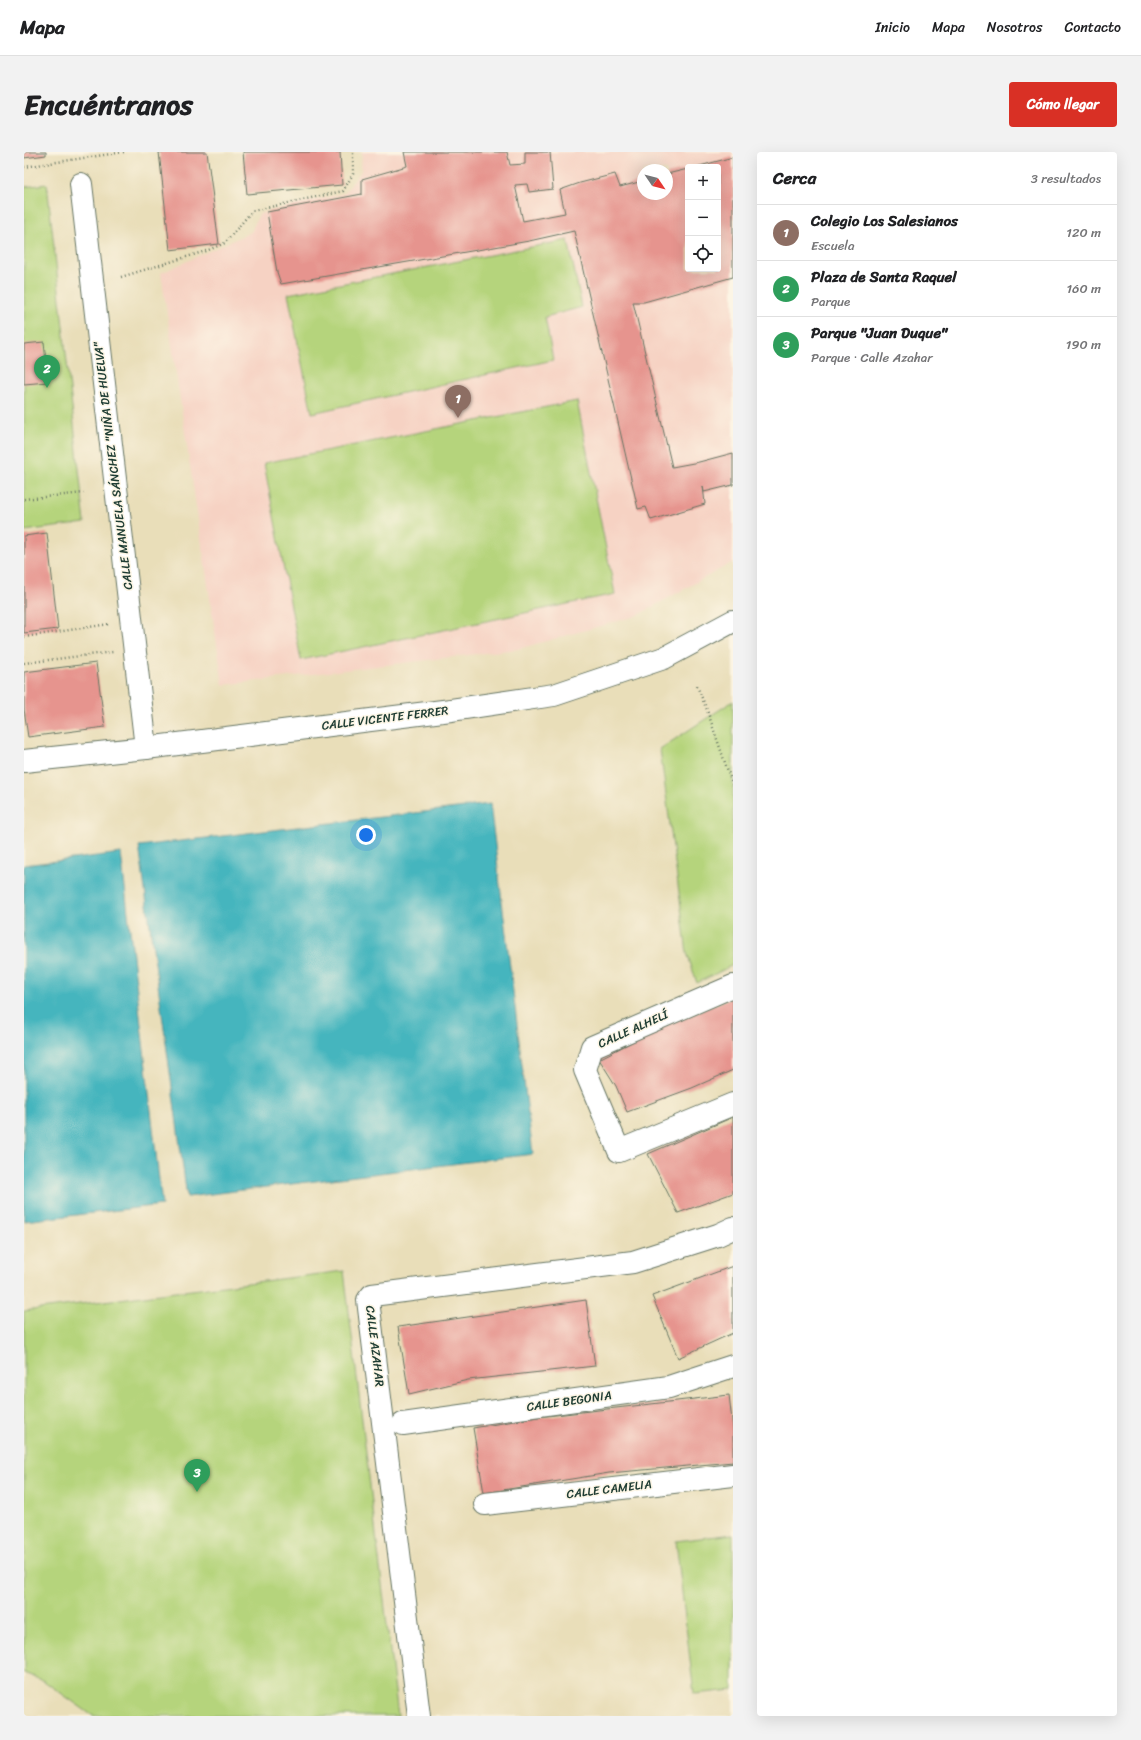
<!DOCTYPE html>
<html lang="es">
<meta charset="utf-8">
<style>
body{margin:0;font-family:Sriracha,sans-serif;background:#f2f2f2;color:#202124}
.controls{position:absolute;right:12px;top:12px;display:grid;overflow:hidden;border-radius:4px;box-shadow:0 4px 16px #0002}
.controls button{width:36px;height:36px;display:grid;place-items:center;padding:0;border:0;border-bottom:1px solid #e0e0e0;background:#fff;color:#202124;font:20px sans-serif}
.compass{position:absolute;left:613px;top:12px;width:36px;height:36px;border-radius:50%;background:#fff;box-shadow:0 4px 16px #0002;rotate:125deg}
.you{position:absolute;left:342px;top:683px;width:14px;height:14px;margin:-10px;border:3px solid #fff;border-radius:50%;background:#1a73e8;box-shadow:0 0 0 6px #1a73e833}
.badge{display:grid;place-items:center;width:26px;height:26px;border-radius:50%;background:#d93025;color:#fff;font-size:13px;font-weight:700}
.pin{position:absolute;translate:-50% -33px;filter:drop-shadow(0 1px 2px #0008)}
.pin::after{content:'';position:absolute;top:21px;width:14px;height:12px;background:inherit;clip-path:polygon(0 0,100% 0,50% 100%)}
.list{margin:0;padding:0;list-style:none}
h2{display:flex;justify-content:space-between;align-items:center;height:52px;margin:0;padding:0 16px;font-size:17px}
h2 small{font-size:13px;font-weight:400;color:#757577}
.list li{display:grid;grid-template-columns:26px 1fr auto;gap:12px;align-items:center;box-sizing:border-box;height:56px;padding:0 16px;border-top:1px solid #e0e0e0}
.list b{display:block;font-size:15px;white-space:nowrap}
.list p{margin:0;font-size:13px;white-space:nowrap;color:#757577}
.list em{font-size:13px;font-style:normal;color:#757577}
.icon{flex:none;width:22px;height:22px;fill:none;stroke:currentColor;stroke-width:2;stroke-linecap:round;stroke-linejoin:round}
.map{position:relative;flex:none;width:709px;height:1564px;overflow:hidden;border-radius:4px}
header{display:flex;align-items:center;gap:24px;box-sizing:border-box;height:56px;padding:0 20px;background:#fff;border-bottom:1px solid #e0e0e0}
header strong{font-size:19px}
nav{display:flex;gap:22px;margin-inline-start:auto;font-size:14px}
.intro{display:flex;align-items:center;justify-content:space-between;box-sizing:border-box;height:96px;padding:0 24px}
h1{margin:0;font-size:28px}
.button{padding:10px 18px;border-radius:4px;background:#d93025;color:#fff;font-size:14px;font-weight:700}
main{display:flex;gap:24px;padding:0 24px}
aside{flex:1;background:#fff;border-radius:4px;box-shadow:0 4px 16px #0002}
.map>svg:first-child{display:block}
</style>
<header>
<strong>Mapa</strong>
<nav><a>Inicio</a><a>Mapa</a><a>Nosotros</a><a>Contacto</a></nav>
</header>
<div class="intro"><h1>Encuéntranos</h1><a class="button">Cómo llegar</a></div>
<main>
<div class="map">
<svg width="709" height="1564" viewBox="0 0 709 1564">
<rect width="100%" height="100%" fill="#fcf5e5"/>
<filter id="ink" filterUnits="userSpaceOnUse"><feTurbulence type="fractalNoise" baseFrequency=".025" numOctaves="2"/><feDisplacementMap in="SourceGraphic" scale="8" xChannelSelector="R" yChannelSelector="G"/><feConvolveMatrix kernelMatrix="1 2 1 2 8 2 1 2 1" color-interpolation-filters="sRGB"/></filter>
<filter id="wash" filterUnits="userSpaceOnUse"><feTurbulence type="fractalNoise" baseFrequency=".012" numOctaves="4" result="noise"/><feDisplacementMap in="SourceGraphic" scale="16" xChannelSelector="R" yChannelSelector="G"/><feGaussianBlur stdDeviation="0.9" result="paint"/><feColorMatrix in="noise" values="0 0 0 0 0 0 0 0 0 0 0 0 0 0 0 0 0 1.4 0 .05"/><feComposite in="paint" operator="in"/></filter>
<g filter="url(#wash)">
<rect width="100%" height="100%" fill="#e9deb9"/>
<!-- built -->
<path fill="#f6d2c3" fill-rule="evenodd" d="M338,0H709V410L612,464L494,497L199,533L137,121L227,80L235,62L321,41L337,19ZM664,15H694V117H664ZM619,18H643V42H619Z"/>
<!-- green -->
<g fill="#b5d47b" stroke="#6a8858">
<polygon points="23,32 61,371 0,379 0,35"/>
<polygon points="544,88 558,155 521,165 529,208 288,261 264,142"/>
<polygon points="553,249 591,442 277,508 240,311"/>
<polygon points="709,549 709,813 673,831 663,801 636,597"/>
<polygon points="320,1119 374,1564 69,1564 20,1529 0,1521 0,1159"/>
<polygon points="709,1382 709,1538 670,1542 652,1389"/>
</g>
<!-- water -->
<g fill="#45b5be" stroke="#327979">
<polygon points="466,652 509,1002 163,1045 115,694"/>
<polygon points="97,701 138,1053 0,1069 0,713"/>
</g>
<g id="blocks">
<!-- building -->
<g fill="#e6948e">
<polygon points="0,0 22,0 22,3 0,6"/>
<polygon points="135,0 183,0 195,92 146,98"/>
<polygon points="219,0 316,0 318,33 223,42"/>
<polygon points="380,0 483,0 486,13 501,12 501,0 526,0 529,37 505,40 503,32 491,33 499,69 541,61 536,38 556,31 591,22 596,35 619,29 619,42 643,42 643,22 664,17 664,117 694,117 694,15 672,15 709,5 709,125 620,150 609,150 648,315 675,310 709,301 709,333 680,340 679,334 681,352 627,368 622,355 614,357 550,79 505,89 257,132 253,120 243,60 338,42 338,27 383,14"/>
<polygon points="20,190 24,230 0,232 0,192"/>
<polygon points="23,381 34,477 0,481 0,384"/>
<polygon points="72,511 81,575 4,585 0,557 0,520"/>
<polygon points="709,845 709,918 668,936 603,960 592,934 575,907 639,874"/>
<polygon points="709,965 709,1041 654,1061 624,1002"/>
<polygon points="709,1114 709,1181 654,1206 628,1144"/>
<polygon points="562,1148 571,1214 444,1228 385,1242 374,1175"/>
<polygon points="705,1243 709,1277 709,1310 585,1321 460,1341 449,1276 514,1265"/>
</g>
</g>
</g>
<g filter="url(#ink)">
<use href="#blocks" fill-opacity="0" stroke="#667563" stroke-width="1"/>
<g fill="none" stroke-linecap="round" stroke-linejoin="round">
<defs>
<g id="minor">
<polyline points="57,32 122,596"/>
<polyline points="0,609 122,596 427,558 530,543 640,506 709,469"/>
<polyline points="709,834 568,895 561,918 595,999 709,952"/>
<polyline points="379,1272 645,1235 709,1214"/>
<polyline points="461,1352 709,1323"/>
<polyline points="395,1564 344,1148 348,1143 609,1110 694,1083 709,1076"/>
</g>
</defs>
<!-- minor casing -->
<use href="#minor" stroke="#667563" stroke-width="24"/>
<!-- path -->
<g stroke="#667563" stroke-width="2.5" stroke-dasharray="1 3" stroke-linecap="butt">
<polyline points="0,15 100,0"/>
<polyline points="97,125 182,99 201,91 228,59 319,39 329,22 329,0"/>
<polyline points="0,347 60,341"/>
<polyline points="0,485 85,472"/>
<polyline points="0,511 89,500"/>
<polyline points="673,534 683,558 709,634"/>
</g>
<!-- minor -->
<use href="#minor" stroke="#fff" stroke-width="22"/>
</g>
</g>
<g text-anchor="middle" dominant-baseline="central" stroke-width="3" stroke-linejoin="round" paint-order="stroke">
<!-- street labels -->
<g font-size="12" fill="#1f3d34" stroke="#fcf5e5">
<text transform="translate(89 314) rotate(-97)">CALLE MANUELA SÁNCHEZ "NIÑA DE HUELVA"</text>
<text transform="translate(361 566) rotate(-7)">CALLE VICENTE FERRER</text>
<text transform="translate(609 877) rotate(-24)">CALLE ALHELÍ</text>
<text transform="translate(351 1194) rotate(83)">CALLE AZAHAR</text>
<text transform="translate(545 1249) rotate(-8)">CALLE BEGONIA</text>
<text transform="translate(585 1337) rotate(-7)">CALLE CAMELIA</text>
</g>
</g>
</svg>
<div class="controls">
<button>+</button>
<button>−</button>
<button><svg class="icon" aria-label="locate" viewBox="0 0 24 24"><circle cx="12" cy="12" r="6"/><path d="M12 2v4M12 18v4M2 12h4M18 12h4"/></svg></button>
</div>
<svg class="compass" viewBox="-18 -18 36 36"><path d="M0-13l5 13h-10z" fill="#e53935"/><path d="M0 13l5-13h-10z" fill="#757577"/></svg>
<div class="you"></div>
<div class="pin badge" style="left:434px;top:266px;background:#8d6e63">1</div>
<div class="pin badge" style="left:23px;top:236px;background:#2e9e5b">2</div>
<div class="pin badge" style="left:173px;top:1340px;background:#2e9e5b">3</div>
</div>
<aside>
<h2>Cerca<small>3 resultados</small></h2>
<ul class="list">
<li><span class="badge" style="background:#8d6e63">1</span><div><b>Colegio Los Salesianos</b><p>Escuela</p></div><em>120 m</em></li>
<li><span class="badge" style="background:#2e9e5b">2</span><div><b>Plaza de Santa Raquel</b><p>Parque</p></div><em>160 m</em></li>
<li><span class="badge" style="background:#2e9e5b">3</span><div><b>Parque &quot;Juan Duque&quot;</b><p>Parque · Calle Azahar</p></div><em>190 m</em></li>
</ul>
</aside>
</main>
